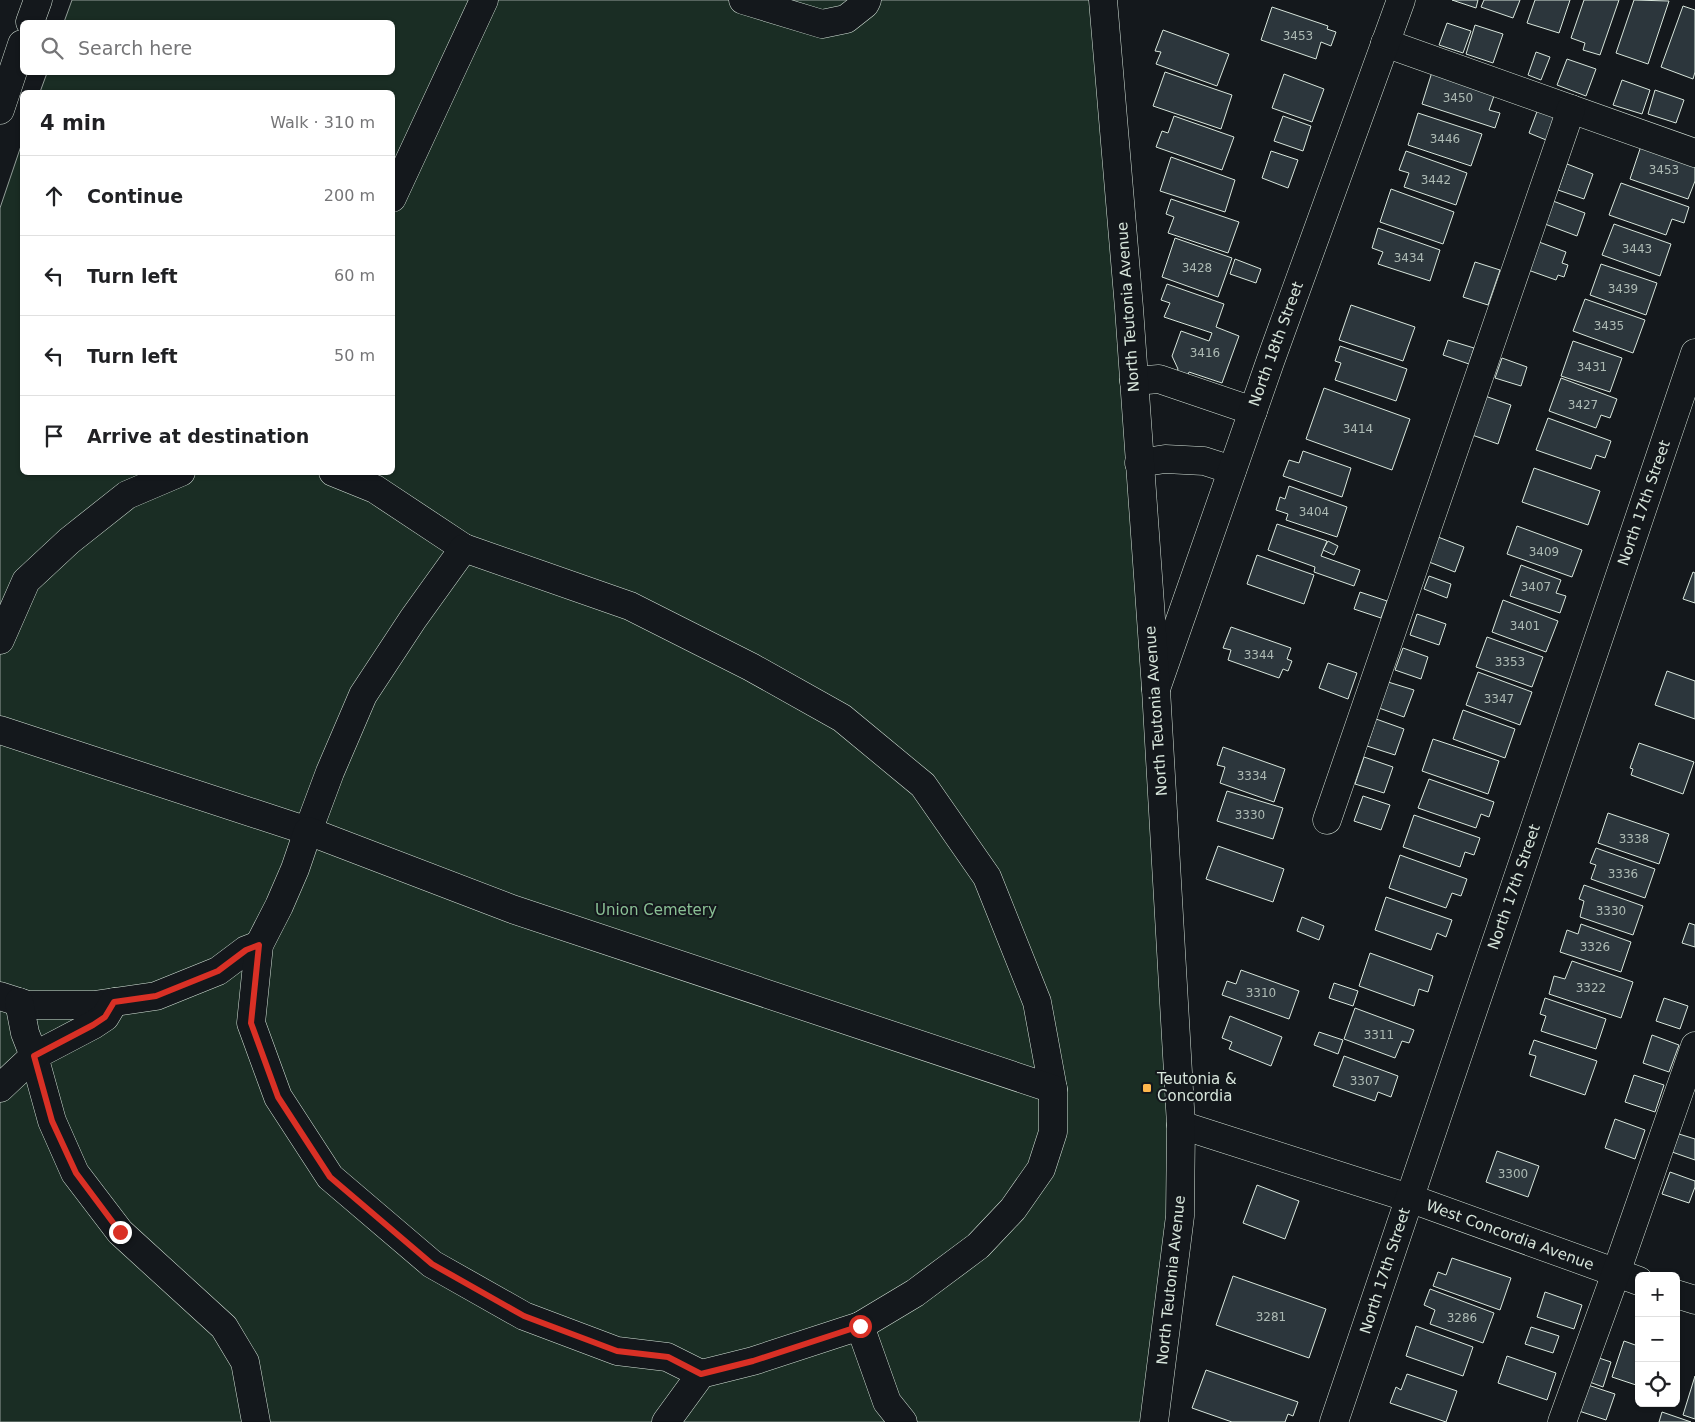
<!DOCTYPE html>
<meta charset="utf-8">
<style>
body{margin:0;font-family:"DejaVu Sans",sans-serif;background:#f2f2f2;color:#202124}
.controls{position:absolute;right:15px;bottom:15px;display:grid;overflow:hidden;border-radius:8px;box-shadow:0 1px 4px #0004}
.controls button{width:45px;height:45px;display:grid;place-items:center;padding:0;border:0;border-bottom:1px solid #e0e0e0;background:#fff;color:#202124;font:25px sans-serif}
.stop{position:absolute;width:15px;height:15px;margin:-11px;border:4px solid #d93025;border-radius:50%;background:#fff}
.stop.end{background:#d93025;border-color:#fff;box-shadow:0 1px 5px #0008}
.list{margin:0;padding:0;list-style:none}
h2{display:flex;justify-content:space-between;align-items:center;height:65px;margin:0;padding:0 20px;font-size:21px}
h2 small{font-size:16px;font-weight:400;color:#757577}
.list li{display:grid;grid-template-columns:32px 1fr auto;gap:15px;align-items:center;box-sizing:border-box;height:80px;padding:0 20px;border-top:1px solid #e0e0e0}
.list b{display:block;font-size:19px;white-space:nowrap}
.list em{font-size:16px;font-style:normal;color:#757577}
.icon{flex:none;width:28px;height:28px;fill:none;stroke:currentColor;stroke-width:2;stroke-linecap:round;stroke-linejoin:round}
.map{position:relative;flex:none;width:1695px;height:1422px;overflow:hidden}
.search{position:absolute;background:#fff;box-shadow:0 1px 4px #0004;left:20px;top:20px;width:375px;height:55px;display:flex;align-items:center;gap:12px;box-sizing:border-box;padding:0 18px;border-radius:8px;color:#757577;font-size:19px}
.panel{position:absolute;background:#fff;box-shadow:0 1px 4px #0004;left:20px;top:90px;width:375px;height:385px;border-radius:8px}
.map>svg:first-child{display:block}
</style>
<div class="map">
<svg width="1695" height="1422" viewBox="0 0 1695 1422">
<rect width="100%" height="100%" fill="#14181c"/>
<!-- green -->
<polygon fill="#1a2d24" stroke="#939e99" points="72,0 1103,0 1181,1125 1154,1422 0,1422 0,208 22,143 22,472 392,472 392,92 40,92 47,73 392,72 392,22 64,22"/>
<!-- building -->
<g fill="#2c363c" stroke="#d8e6dc">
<polygon points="1452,0 1478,0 1476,8"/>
<polygon points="1484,0 1520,0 1513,18 1481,7"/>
<polygon points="1535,0 1570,0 1559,33 1527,23"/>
<polygon points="1584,0 1619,0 1600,55 1583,50 1585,43 1571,38"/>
<polygon points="1634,0 1669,1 1648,64 1616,53"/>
<polygon points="1683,6 1695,10 1695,72 1693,79 1661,67"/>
<polygon points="1272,7 1328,26 1327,29 1336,32 1331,46 1321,42 1316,59 1261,40"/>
<polygon points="1447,23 1471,31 1463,53 1439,45"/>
<polygon points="1475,25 1503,34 1493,63 1466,54"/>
<polygon points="1163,30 1229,54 1217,86 1156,64 1161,52 1155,51"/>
<polygon points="1536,52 1550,57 1541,80 1528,75"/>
<polygon points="1567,59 1596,69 1586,96 1557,85"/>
<polygon points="1165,72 1232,95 1221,129 1153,106"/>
<polygon points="1432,72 1495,93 1489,110 1500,113 1495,128 1422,104"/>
<polygon points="1284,74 1324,89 1312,122 1272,108"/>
<polygon points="1622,80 1650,90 1642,114 1613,105"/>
<polygon points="1655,90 1684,100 1676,123 1648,114"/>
<polygon points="1538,109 1560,118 1551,142 1529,133"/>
<polygon points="1418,113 1482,134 1471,166 1408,145"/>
<polygon points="1174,116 1234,137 1222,170 1156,147 1162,131 1168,133"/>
<polygon points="1283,116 1311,126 1303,151 1274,141"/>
<polygon points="1642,143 1695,162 1695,181 1688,199 1630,179"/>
<polygon points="1271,151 1298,160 1288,188 1262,178"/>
<polygon points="1406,151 1467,173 1456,205 1404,187 1409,173 1399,170"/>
<polygon points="1171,157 1235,180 1225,212 1160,191"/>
<polygon points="1567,164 1593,174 1584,199 1558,190"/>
<polygon points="1621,183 1689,207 1684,223 1672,219 1666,235 1609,215"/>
<polygon points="1391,189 1454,212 1443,244 1380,222"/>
<polygon points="1171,199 1239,222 1228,253 1168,233 1174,217 1166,214"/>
<polygon points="1553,201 1585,213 1577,236 1545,224"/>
<polygon points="1614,224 1671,244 1660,276 1602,255"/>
<polygon points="1378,228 1440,250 1430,281 1378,264 1383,252 1372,248"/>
<polygon points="1175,238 1232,258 1218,297 1162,277"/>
<polygon points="1539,242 1566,252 1562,263 1568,265 1564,277 1558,275 1556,280 1528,270"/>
<polygon points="1235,259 1261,269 1256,283 1230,274"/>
<polygon points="1475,262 1500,270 1488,305 1463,297"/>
<polygon points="1601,264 1657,283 1646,315 1590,295"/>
<polygon points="1167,284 1224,304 1216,327 1239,336 1222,383 1189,372 1187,377 1176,373 1178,369 1172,356 1181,331 1209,341 1212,333 1164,317 1170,303 1161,300"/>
<polygon points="1585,299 1645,320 1633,353 1573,331"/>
<polygon points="1351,305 1415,327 1403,361 1339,340"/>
<polygon points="1448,340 1474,348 1469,364 1443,355"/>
<polygon points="1573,341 1622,358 1610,392 1561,376"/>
<polygon points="1340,346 1407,369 1396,401 1335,380 1341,363 1335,361"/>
<polygon points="1502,358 1527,367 1521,386 1495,378"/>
<polygon points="1561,378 1617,399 1610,418 1601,415 1596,428 1549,411"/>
<polygon points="1324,388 1410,419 1392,470 1306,439"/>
<polygon points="1485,396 1511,405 1498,444 1472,435"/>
<polygon points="1548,418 1611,441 1605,458 1596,455 1591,469 1536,450"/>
<polygon points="1303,451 1351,468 1342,497 1283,476 1289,460 1299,463"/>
<polygon points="1534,468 1600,491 1588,525 1522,502"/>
<polygon points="1289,486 1347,507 1337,537 1286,520 1288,514 1276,510 1280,497 1285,499"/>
<polygon points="1277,524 1327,541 1321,556 1360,570 1354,586 1314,572 1315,567 1268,550"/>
<polygon points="1517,526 1582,550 1572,577 1507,554"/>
<polygon points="1438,537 1464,547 1455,572 1429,562"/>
<polygon points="1328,541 1338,546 1334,555 1323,550"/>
<polygon points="1257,555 1314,575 1304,604 1247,584"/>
<polygon points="1521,565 1561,580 1556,593 1566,596 1560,613 1510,596"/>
<polygon points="1693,572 1695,573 1695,603 1683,599"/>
<polygon points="1429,576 1451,584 1447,598 1424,589"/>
<polygon points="1360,592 1387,601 1381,618 1354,609"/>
<polygon points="1503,600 1558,621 1546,652 1492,632"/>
<polygon points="1417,614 1446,624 1439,645 1410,635"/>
<polygon points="1231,627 1291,648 1287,659 1292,661 1288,671 1283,669 1279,678 1228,660 1231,650 1223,648"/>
<polygon points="1487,637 1543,657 1532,687 1476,667"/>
<polygon points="1403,648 1428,657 1421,679 1395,670"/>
<polygon points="1328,663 1357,673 1348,699 1319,688"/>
<polygon points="1667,671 1695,681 1695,719 1655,705"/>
<polygon points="1478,672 1532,692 1520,725 1466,705"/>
<polygon points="1388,682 1414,690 1404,717 1379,708"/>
<polygon points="1463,710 1515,729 1505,758 1453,739"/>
<polygon points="1376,719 1404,729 1395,755 1367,746"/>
<polygon points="1433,739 1499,761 1488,794 1422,771"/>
<polygon points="1639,743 1694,762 1683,794 1631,775 1633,769 1630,768"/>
<polygon points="1223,747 1285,769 1274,802 1220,783 1225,767 1217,765"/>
<polygon points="1364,757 1393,767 1384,793 1355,784"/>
<polygon points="1429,779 1494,802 1489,817 1481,814 1476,828 1418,808"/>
<polygon points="1227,791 1283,808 1273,839 1217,821"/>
<polygon points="1363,796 1390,805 1381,830 1354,821"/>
<polygon points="1608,813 1669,834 1659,864 1598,843"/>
<polygon points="1414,815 1480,838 1474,855 1465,852 1460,867 1403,847"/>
<polygon points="1218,846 1284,869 1273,902 1206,879"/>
<polygon points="1596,848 1655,869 1645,898 1591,879 1596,865 1590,863"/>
<polygon points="1400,855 1467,879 1461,896 1452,893 1446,908 1389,888"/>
<polygon points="1584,885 1643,906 1633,935 1580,917 1584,901 1579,899"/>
<polygon points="1386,897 1452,920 1446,937 1437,933 1431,950 1375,930"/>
<polygon points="1302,917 1324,926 1319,940 1297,931"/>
<polygon points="1689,923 1695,925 1695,947 1682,943"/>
<polygon points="1581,924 1631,942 1621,972 1560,952 1567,930 1578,934"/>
<polygon points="1370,953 1433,976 1428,992 1419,989 1414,1006 1359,986"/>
<polygon points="1572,961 1633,982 1621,1018 1549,994 1554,976 1565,979"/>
<polygon points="1241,970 1299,991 1289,1019 1222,995 1227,981 1236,984"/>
<polygon points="1334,983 1358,991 1353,1006 1329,998"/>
<polygon points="1545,998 1606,1019 1596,1049 1541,1031 1546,1016 1540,1014"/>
<polygon points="1664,998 1688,1006 1680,1029 1656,1021"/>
<polygon points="1355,1008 1414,1030 1409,1043 1402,1041 1395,1058 1344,1039"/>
<polygon points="1230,1016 1282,1037 1271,1066 1229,1049 1232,1042 1222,1038"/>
<polygon points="1319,1032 1343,1040 1338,1054 1314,1045"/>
<polygon points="1652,1035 1679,1045 1669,1072 1643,1063"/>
<polygon points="1534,1040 1597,1061 1585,1095 1530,1076 1536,1056 1529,1054"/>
<polygon points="1344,1056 1398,1076 1391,1097 1378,1092 1375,1101 1333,1086"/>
<polygon points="1634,1075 1664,1085 1655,1112 1625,1102"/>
<polygon points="1615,1119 1645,1130 1635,1159 1605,1148"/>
<polygon points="1679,1134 1695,1139 1695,1160 1672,1152"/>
<polygon points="1497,1151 1539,1166 1528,1197 1486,1182"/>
<polygon points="1670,1172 1695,1181 1695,1187 1689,1203 1662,1194"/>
<polygon points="1257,1185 1299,1201 1285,1239 1243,1223"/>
<polygon points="1452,1258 1511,1278 1500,1310 1433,1286 1438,1272 1446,1275"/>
<polygon points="1233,1276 1326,1309 1309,1358 1216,1325"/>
<polygon points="1430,1289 1494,1313 1483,1343 1430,1324 1435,1310 1424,1305"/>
<polygon points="1545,1292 1582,1305 1574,1329 1537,1317"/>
<polygon points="1416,1326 1473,1347 1463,1376 1406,1356"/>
<polygon points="1531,1327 1559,1336 1553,1353 1525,1344"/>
<polygon points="1624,1341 1638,1346 1639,1343 1639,1386 1612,1377"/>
<polygon points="1587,1354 1611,1362 1603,1387 1579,1378"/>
<polygon points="1507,1356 1556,1373 1547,1400 1498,1383"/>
<polygon points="1206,1370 1298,1402 1293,1416 1288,1414 1285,1422 1232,1422 1192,1408"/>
<polygon points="1407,1374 1457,1391 1446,1422 1390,1403 1396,1387 1401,1390"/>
<polygon points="1695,1376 1695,1419 1683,1415"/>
<polygon points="1588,1385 1615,1394 1606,1420 1579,1411"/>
<polygon points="1662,1412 1691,1422 1659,1422"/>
</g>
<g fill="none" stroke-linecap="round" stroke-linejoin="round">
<defs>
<g id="minor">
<polyline points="743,0 822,24 846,19 865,4 867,0"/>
<polyline points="1385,43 1695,153"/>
<polyline points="392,198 484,0"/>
<polyline points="1134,381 1159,379 1253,411"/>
<polyline points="1139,463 1165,459 1204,461 1232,470"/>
<polyline points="333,472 375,489 464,548"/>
<polyline points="0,640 26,581 69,541 127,495 181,472"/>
<polyline points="1156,689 1270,362 1401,0"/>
<polyline points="0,730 308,831 330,772 363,695 413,619 464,548 630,606 751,667 842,718 923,785 987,877 1037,1002 1053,1089"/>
<polyline points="1327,820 1571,109"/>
<polyline points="0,996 28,1005 94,1005 156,996 218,971 246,950 259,945"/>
<polyline points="114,1002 105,1017 93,1025 34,1056 52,1121 75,1173 120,1232 224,1327 245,1362 256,1422"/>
<polyline points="0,1088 34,1056 25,1033 19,1002"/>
<polyline points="1181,1125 1409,1198 1639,1281"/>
<polyline points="1676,1294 1695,1300"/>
<polyline points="701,1374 667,1357 617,1351 524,1316 432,1264 330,1177 278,1097 251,1023 259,945 279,906 295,869 308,831 512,909 1053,1089 1053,1132 1041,1169 1013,1209 978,1246 915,1293 860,1326"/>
<polyline points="666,1422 701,1374 753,1361 860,1326 887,1402 903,1422"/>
<polyline points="1334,1422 1695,353"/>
<polyline points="1562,1422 1616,1273 1695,1046"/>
</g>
<g id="major">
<polyline points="1103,0 1129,308 1156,689 1181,1125 1180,1216 1154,1422"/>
<polyline points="30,22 38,0"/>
<polyline points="0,110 22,44"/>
</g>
</defs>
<!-- minor casing -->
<use href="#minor" stroke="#d8e6dc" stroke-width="29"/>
<!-- major casing -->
<use href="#major" stroke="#d8e6dc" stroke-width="29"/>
<!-- minor -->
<use href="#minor" stroke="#14181c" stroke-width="28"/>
<!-- major -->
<use href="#major" stroke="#14181c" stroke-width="28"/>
</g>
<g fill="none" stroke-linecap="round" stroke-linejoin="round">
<!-- route -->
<polyline stroke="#d93025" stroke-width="6" points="120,1232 76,1173 52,1121 34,1056 93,1025 105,1017 114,1002 156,996 218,971 246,950 259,945 251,1023 278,1097 330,1177 432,1264 524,1316 617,1351 668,1357 701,1374 753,1361 860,1326"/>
</g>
<!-- markers -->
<rect fill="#ffb74d" stroke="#14181c" stroke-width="2" x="1142" y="1083" width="10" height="10" rx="2.5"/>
<g text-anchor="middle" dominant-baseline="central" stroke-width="4" stroke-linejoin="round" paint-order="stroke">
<!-- number labels -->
<g font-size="12" fill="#adbab4">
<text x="1298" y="36">3453</text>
<text x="1458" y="98">3450</text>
<text x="1445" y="139">3446</text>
<text x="1664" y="170">3453</text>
<text x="1436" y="180">3442</text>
<text x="1637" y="249">3443</text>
<text x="1409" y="258">3434</text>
<text x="1197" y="268">3428</text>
<text x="1623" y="289">3439</text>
<text x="1609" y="326">3435</text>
<text x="1205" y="353">3416</text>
<text x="1592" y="367">3431</text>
<text x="1583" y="405">3427</text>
<text x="1358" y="429">3414</text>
<text x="1314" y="512">3404</text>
<text x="1544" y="552">3409</text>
<text x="1536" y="587">3407</text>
<text x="1525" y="626">3401</text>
<text x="1259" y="655">3344</text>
<text x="1510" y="662">3353</text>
<text x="1499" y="699">3347</text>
<text x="1252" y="776">3334</text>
<text x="1250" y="815">3330</text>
<text x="1634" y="839">3338</text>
<text x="1623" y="874">3336</text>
<text x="1611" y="911">3330</text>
<text x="1595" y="947">3326</text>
<text x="1591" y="988">3322</text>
<text x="1261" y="993">3310</text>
<text x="1379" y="1035">3311</text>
<text x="1365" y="1081">3307</text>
<text x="1513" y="1174">3300</text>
<text x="1271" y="1317">3281</text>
<text x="1462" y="1318">3286</text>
</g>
<!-- street labels -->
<g font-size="15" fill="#d8e6dc" stroke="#14181c">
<text transform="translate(1128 307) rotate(-94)">North Teutonia Avenue</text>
<text transform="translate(1276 344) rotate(-70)">North 18th Street</text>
<text transform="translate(1644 503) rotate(-71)">North 17th Street</text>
<text transform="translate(1156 711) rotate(-94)">North Teutonia Avenue</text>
<text transform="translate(1514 887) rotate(-71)">North 17th Street</text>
<text transform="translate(1510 1235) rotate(20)">West Concordia Avenue</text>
<text transform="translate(1385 1271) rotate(-72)">North 17th Street</text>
<text transform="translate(1171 1280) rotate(-84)">North Teutonia Avenue</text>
</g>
<!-- park labels -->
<g font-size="15" fill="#8ac095" stroke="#14181c">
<text x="656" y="910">Union Cemetery</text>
</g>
<!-- poi labels -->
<g font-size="15" fill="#d8e6dc" stroke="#14181c" text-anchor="start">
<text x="1157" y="1079">Teutonia &amp;<tspan x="1157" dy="17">Concordia</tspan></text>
</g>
</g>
</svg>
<div class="controls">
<button>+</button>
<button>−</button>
<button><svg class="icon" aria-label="locate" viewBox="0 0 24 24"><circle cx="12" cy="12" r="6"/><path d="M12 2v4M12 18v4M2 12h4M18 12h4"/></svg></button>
</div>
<div class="stop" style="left:860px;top:1326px"></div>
<div class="stop end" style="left:120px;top:1232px"></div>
<div class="search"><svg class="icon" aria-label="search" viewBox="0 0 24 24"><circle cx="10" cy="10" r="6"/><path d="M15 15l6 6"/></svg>Search here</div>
<section class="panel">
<h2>4 min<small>Walk · 310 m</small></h2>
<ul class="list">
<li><svg class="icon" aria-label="ahead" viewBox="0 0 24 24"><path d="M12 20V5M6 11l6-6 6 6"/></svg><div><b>Continue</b></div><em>200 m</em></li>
<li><svg class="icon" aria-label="left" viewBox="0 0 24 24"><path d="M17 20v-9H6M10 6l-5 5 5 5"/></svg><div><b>Turn left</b></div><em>60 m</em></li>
<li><svg class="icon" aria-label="left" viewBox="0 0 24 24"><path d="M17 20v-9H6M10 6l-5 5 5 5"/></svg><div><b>Turn left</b></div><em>50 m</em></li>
<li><svg class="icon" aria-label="arrive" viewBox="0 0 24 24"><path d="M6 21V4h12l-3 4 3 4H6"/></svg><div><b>Arrive at destination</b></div></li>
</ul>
</section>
</div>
